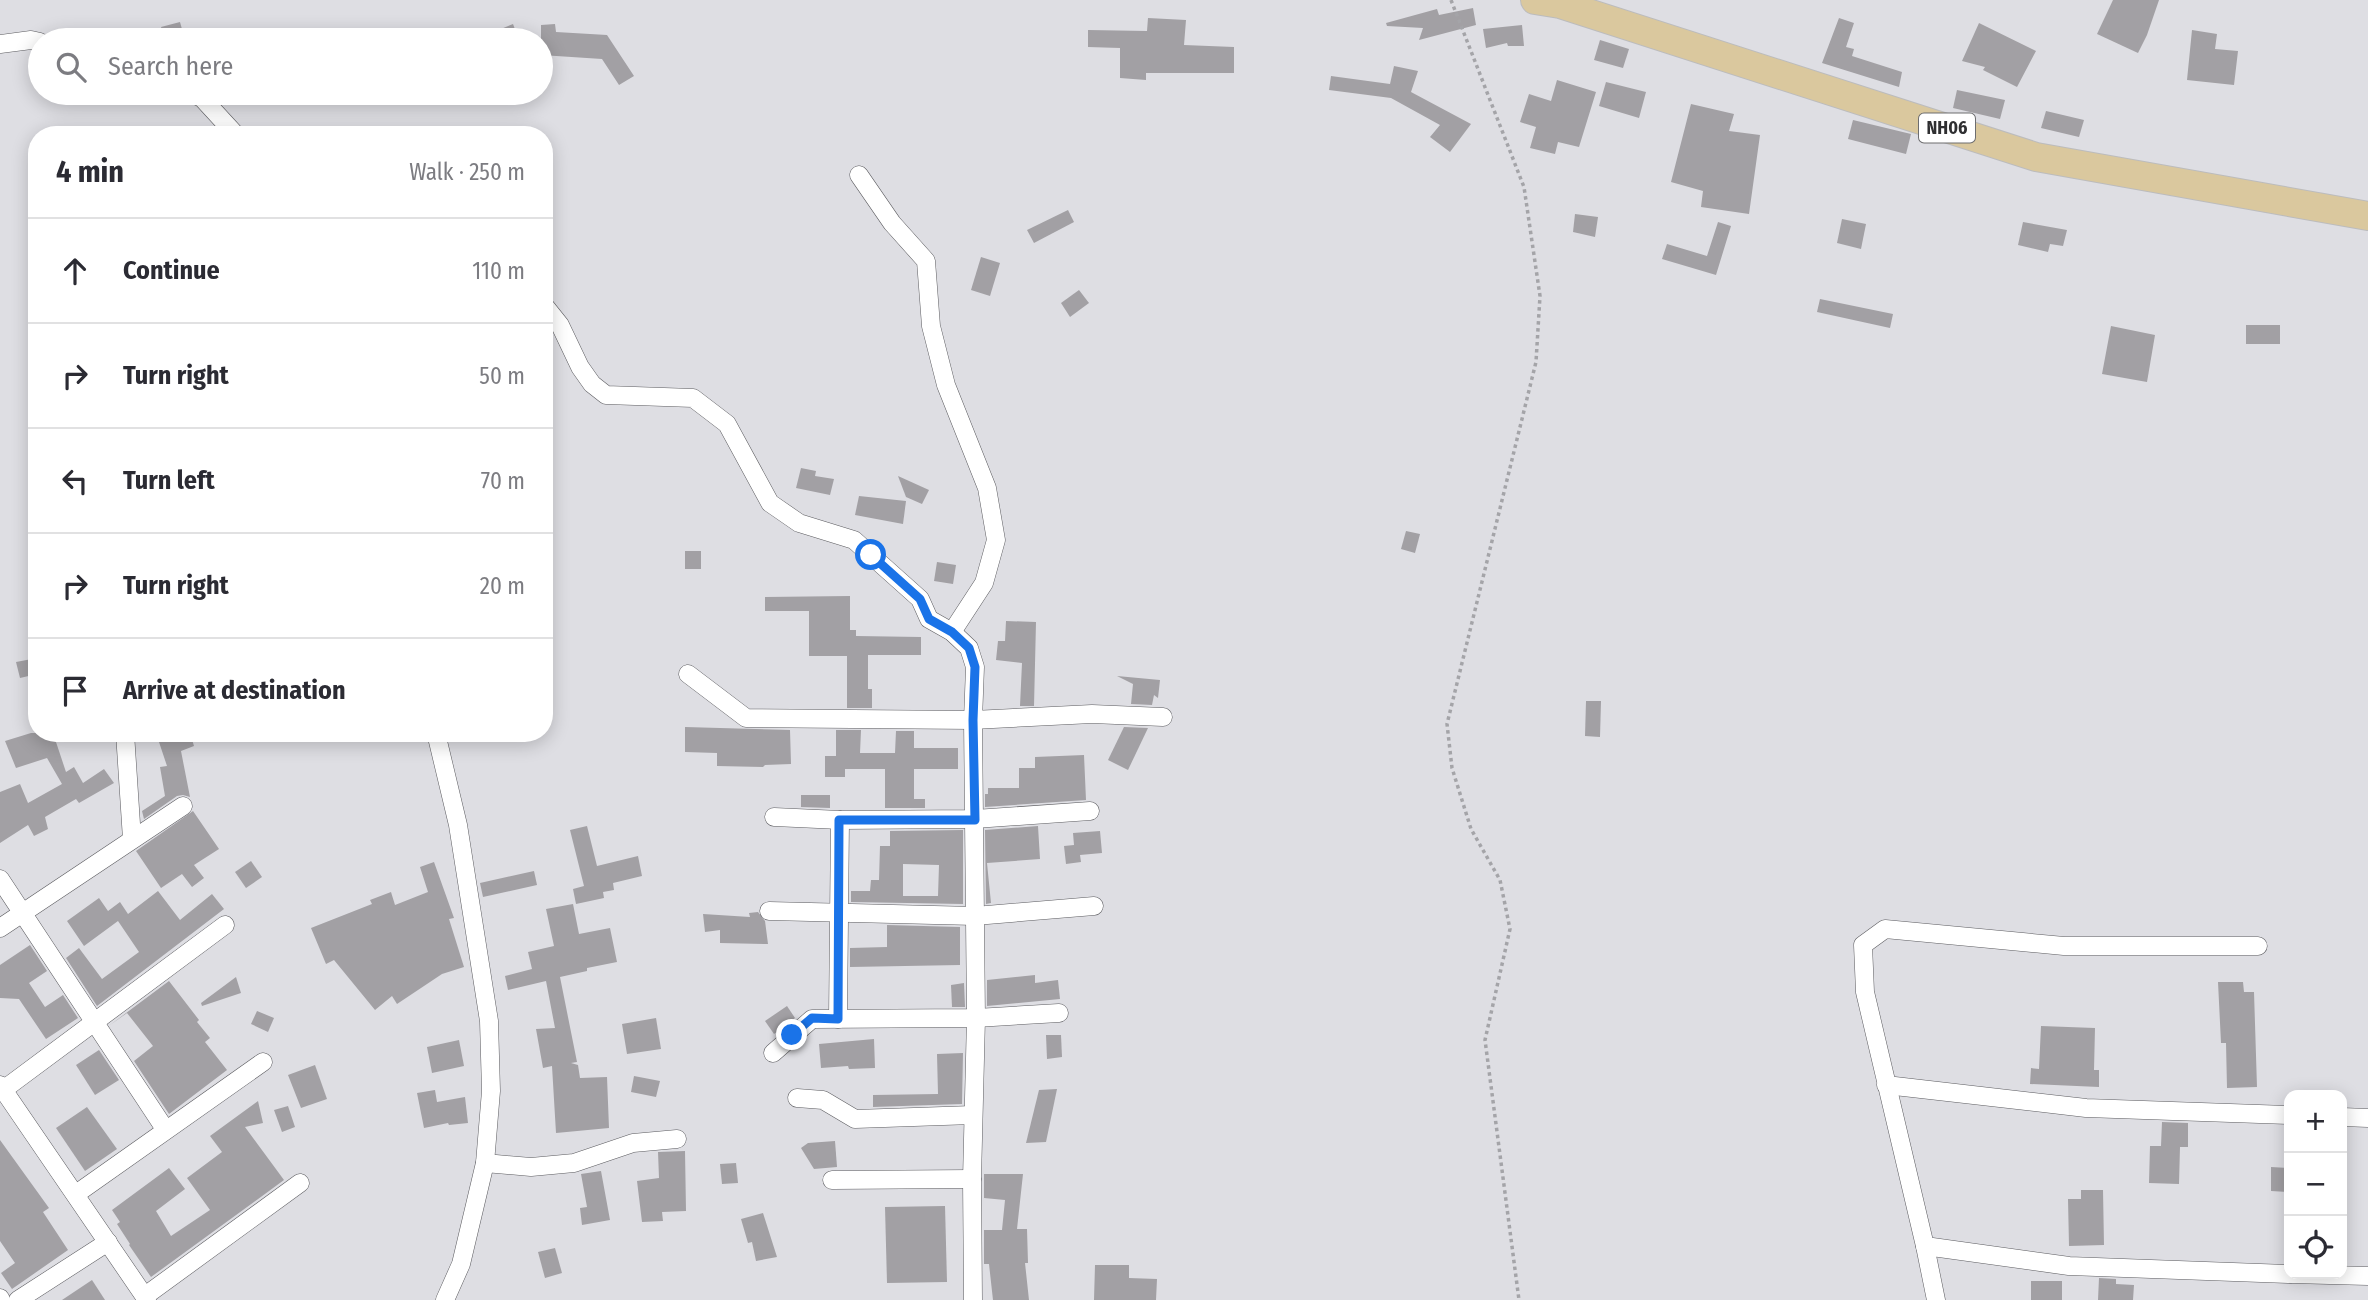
<!DOCTYPE html>
<meta charset="utf-8">
<style>
body{margin:0;font-family:"Fira Sans Condensed",sans-serif;background:#f7f7f7;color:#2b2b33}
.controls{position:absolute;right:21px;bottom:21px;display:grid;overflow:hidden;border-radius:14px;box-shadow:0 4px 18px #0003}
.controls button{width:63px;height:63px;display:grid;place-items:center;padding:0;border:0;border-bottom:2px solid #e1e1e2;background:#fff;color:#2b2b33;font:35px sans-serif}
.stop{position:absolute;width:21px;height:21px;margin:-16px;border:5px solid #1a73e8;border-radius:50%;background:#fff}
.stop.end{background:#1a73e8;border-color:#fff;box-shadow:0 2px 7px #0008}
.list{margin:0;padding:0;list-style:none}
h2{display:flex;justify-content:space-between;align-items:center;height:91px;margin:0;padding:0 28px;font-size:30px}
h2 small{font-size:23px;font-weight:400;color:#7c7c81}
.list li{display:grid;grid-template-columns:46px 1fr auto;gap:21px;align-items:center;box-sizing:border-box;height:105px;padding:0 28px;border-top:2px solid #e1e1e2}
.list b{display:block;font-size:26px;white-space:nowrap}
.list em{font-size:23px;font-style:normal;color:#7c7c81}
.icon{flex:none;width:38px;height:38px;fill:none;stroke:currentColor;stroke-width:2;stroke-linecap:round;stroke-linejoin:round}
.map{position:relative;flex:none;width:2368px;height:1300px;overflow:hidden}
.search{position:absolute;background:#fff;box-shadow:0 4px 18px #0003;left:28px;top:28px;width:525px;height:77px;display:flex;align-items:center;gap:18px;box-sizing:border-box;padding:0 24px;border-radius:38px;color:#7c7c81;font-size:26px}
.panel{position:absolute;background:#fff;box-shadow:0 4px 18px #0003;left:28px;top:126px;width:525px;height:616px;border-radius:28px}
.map>svg:first-child{display:block}
</style>
<div class="map">
<svg width="2368" height="1300" viewBox="0 0 2368 1300">
<rect width="100%" height="100%" fill="#dedee3"/>
<!-- building -->
<g fill="#a2a0a4" fill-rule="evenodd">
<polygon points="2113,0 2159,0 2147,35 2138,53 2097,34"/>
<polygon points="1473,8 1476,25 1419,40 1423,28 1387,26 1386,23 1437,9 1439,15"/>
<polygon points="1148,18 1186,20 1184,45 1234,47 1234,73 1146,73 1146,80 1120,78 1120,48 1088,47 1088,30 1147,31"/>
<polygon points="1839,18 1854,23 1846,47 1854,49 1852,56 1902,72 1899,87 1822,63"/>
<polygon points="180,22 185,40 165,40 161,27"/>
<polygon points="1979,23 2036,51 2017,87 1983,70 1985,67 1962,61"/>
<polygon points="513,24 519,40 474,40"/>
<polygon points="555,24 556,32 607,35 634,76 619,85 602,59 541,55 541,25"/>
<polygon points="1522,25 1524,46 1508,46 1507,43 1486,48 1483,29"/>
<polygon points="2192,30 2217,34 2215,49 2238,51 2234,85 2187,80"/>
<polygon points="1600,40 1629,49 1623,68 1594,60"/>
<polygon points="1394,66 1418,71 1411,92 1471,124 1450,152 1430,137 1440,125 1391,98 1329,90 1331,76 1390,84"/>
<polygon points="1557,80 1596,92 1579,147 1558,142 1555,154 1530,148 1536,127 1520,122 1529,94 1551,101"/>
<polygon points="1606,82 1646,92 1639,118 1599,106"/>
<polygon points="1957,90 2005,100 2000,119 1953,108"/>
<polygon points="1691,104 1734,114 1729,131 1760,135 1749,214 1701,207 1703,191 1671,182"/>
<polygon points="2046,111 2084,120 2079,137 2041,128"/>
<polygon points="1853,120 1911,134 1906,154 1848,139"/>
<polygon points="1068,210 1074,222 1034,243 1027,230"/>
<polygon points="1575,214 1598,217 1595,237 1573,232"/>
<polygon points="1842,219 1866,224 1861,249 1837,243"/>
<polygon points="1718,222 1731,226 1716,275 1662,259 1667,244 1707,256"/>
<polygon points="2023,222 2067,230 2063,246 2050,244 2048,252 2018,245"/>
<polygon points="981,257 1000,263 990,296 971,290"/>
<polygon points="1079,290 1089,303 1070,317 1061,303"/>
<polygon points="1820,299 1893,314 1890,328 1817,312"/>
<rect x="2246" y="325" width="34" height="19"/>
<polygon points="2111,326 2155,335 2147,382 2102,374"/>
<polygon points="801,468 816,471 815,476 834,479 830,495 796,488"/>
<polygon points="898,476 929,490 922,504 906,497"/>
<polygon points="859,496 906,501 903,524 855,515"/>
<polygon points="1406,531 1420,534 1415,553 1401,549"/>
<rect x="685" y="551" width="16" height="18"/>
<polygon points="937,562 956,565 953,584 934,581"/>
<polygon points="850,596 850,630 856,630 856,636 921,637 921,655 868,655 868,689 872,689 872,708 847,708 847,656 809,656 809,611 765,611 765,597"/>
<polygon points="1006,621 1036,622 1034,706 1020,706 1022,663 996,660 998,641 1005,641"/>
<polygon points="37,658 37,674 20,678 16,662"/>
<polygon points="1117,676 1160,680 1158,698 1154,695 1152,705 1131,704 1133,684"/>
<polygon points="1586,701 1601,701 1600,737 1585,736"/>
<polygon points="685,727 790,730 791,764 765,765 763,767 717,766 717,753 685,752"/>
<polygon points="1124,727 1148,728 1128,770 1108,760"/>
<polygon points="836,730 861,730 860,753 895,753 896,731 914,731 914,748 958,748 958,769 914,769 914,799 925,799 925,808 885,808 885,769 845,769 845,777 825,777 825,756 836,756"/>
<polygon points="31,733 53,733 66,772 74,767 83,783 104,769 114,783 79,803 76,799 45,817 48,829 34,836 28,825 0,843 0,792 20,784 28,803 62,784 47,758 16,768 5,741"/>
<polygon points="166,733 190,733 194,746 181,751 190,797 183,795 177,796 144,819 142,811 165,796 160,767 167,766 157,736"/>
<polygon points="1084,755 1086,800 985,807 985,794 988,794 988,788 1019,788 1019,768 1035,768 1035,757"/>
<polygon points="801,795 830,795 830,808 801,807"/>
<polygon points="193,811 219,849 194,865 204,878 192,887 182,874 161,888 136,851"/>
<polygon points="587,826 597,866 638,856 642,876 613,883 614,890 603,892 604,898 576,904 573,889 584,886 570,830"/>
<polygon points="1038,826 1040,859 987,863 991,903 986,904 985,830"/>
<path d="M963,830V904L851,902V891H870L871,880H879L880,846H890V831ZM903,864L939,865L938,896H903Z"/>
<polygon points="1100,831 1102,853 1080,855 1081,862 1066,864 1064,846 1074,845 1073,833"/>
<polygon points="251,861 262,877 246,888 235,872"/>
<polygon points="434,862 454,918 449,919 464,967 442,974 397,1004 392,996 375,1010 334,960 326,964 311,928 372,904 370,900 391,892 395,905 428,892 420,867"/>
<polygon points="534,871 537,885 483,897 480,883"/>
<polygon points="158,891 180,920 212,894 224,909 97,1006 66,958 79,948 102,979 139,952 118,921 84,946 67,921 99,898 108,911 120,902 128,914"/>
<polygon points="573,904 579,934 610,928 617,962 587,968 587,971 560,977 577,1062 571,1063 578,1065 580,1078 607,1077 609,1128 556,1133 552,1066 543,1068 536,1029 555,1028 546,981 508,990 505,976 532,969 528,952 554,946 546,909"/>
<polygon points="758,912 765,921 768,944 720,943 720,930 705,932 703,914 750,917 749,913"/>
<polygon points="887,925 960,927 960,965 850,967 850,948 887,947"/>
<polygon points="30,945 47,971 29,983 45,1007 63,995 78,1018 46,1039 19,999 0,998 0,965"/>
<polygon points="1035,975 1035,983 1058,980 1060,999 987,1006 987,980"/>
<polygon points="236,977 241,993 202,1006 201,1003"/>
<polygon points="169,981 199,1020 197,1022 210,1038 205,1042 227,1070 169,1114 134,1061 153,1046 127,1013 110,1025"/>
<polygon points="2218,982 2243,982 2244,992 2254,992 2257,1087 2227,1088 2226,1043 2221,1043"/>
<polygon points="964,983 965,1007 952,1007 951,985"/>
<polygon points="787,1006 795,1018 774,1034 765,1021"/>
<polygon points="257,1011 274,1018 268,1032 251,1024"/>
<polygon points="656,1018 661,1049 627,1054 622,1024"/>
<polygon points="2041,1026 2095,1028 2094,1070 2099,1070 2099,1087 2030,1084 2031,1068 2039,1069"/>
<polygon points="1046,1035 1061,1035 1062,1057 1047,1059"/>
<polygon points="874,1039 875,1068 849,1069 848,1066 821,1068 819,1044"/>
<polygon points="459,1040 464,1066 432,1073 427,1047"/>
<polygon points="99,1050 119,1080 95,1095 76,1065"/>
<polygon points="963,1053 962,1104 873,1107 873,1095 938,1094 937,1054"/>
<polygon points="315,1065 327,1099 301,1108 288,1075"/>
<polygon points="634,1076 660,1081 656,1097 631,1092"/>
<polygon points="1057,1089 1046,1142 1026,1143 1039,1090"/>
<polygon points="435,1090 437,1102 465,1097 468,1123 449,1125 448,1123 424,1128 417,1093"/>
<polygon points="258,1101 263,1123 245,1127 284,1180 151,1277 129,1245 130,1244 117,1224 120,1222 112,1210 169,1168 185,1189 156,1211 171,1236 210,1210 187,1178 222,1152 210,1136"/>
<polygon points="288,1106 295,1127 282,1132 274,1110"/>
<polygon points="87,1107 117,1149 85,1171 56,1128"/>
<polygon points="2162,1122 2188,1123 2188,1147 2180,1147 2179,1184 2149,1183 2150,1146 2161,1146"/>
<polygon points="0,1140 49,1208 43,1212 68,1250 12,1289 1,1273 15,1263 0,1241"/>
<polygon points="835,1141 837,1167 814,1169 801,1148 808,1143"/>
<polygon points="685,1151 686,1211 662,1212 663,1221 642,1222 637,1181 659,1178 658,1152"/>
<polygon points="736,1163 738,1183 722,1184 720,1164"/>
<polygon points="2271,1167 2289,1168 2289,1192 2271,1191"/>
<polygon points="601,1171 610,1220 582,1225 580,1208 587,1207 581,1174"/>
<polygon points="984,1174 1023,1174 1017,1229 1027,1229 1028,1263 1025,1263 1029,1300 993,1300 989,1264 984,1264 984,1230 1002,1230 1005,1200 984,1198"/>
<polygon points="2081,1190 2103,1190 2104,1245 2069,1246 2068,1199 2081,1199"/>
<polygon points="945,1206 947,1282 887,1283 885,1207"/>
<polygon points="763,1213 777,1257 756,1261 752,1242 748,1243 741,1219"/>
<polygon points="555,1248 562,1273 545,1278 538,1252"/>
<polygon points="1095,1265 1129,1265 1129,1278 1157,1279 1156,1300 1094,1300"/>
<polygon points="2099,1278 2116,1279 2116,1284 2134,1285 2133,1300 2098,1300"/>
<polygon points="92,1280 105,1300 62,1300"/>
<rect x="2031" y="1281" width="31" height="19"/>
</g>
<g fill="none" stroke-linecap="round" stroke-linejoin="round">
<defs>
<g id="minor">
<polyline points="0,44 31,40 40,42"/>
<polyline points="190,93 202,98 236,135"/>
<polyline points="859,175 892,223 926,261 931,326 946,385 987,488 996,540 984,583 952,632"/>
<polyline points="544,305 560,325 580,367 592,384 606,395 693,398 727,424 770,503 799,523 854,540 920,599 929,619 952,632 969,648 975,667 973,720 976,1018 972,1179 973,1300"/>
<polyline points="688,674 746,718 973,720 1092,714 1163,717"/>
<polyline points="125,733 132,839"/>
<polyline points="436,733 458,825 489,1021 491,1091 485,1163 461,1264 445,1300"/>
<polyline points="774,817 840,820 975,819 1090,811"/>
<polyline points="0,879 165,1129"/>
<polyline points="769,911 975,916 1094,906"/>
<polyline points="0,928 183,806"/>
<polyline points="838,1019 840,820"/>
<polyline points="773,1053 812,1019 976,1018 1059,1013"/>
<polyline points="0,1085 147,1300"/>
<polyline points="1886,1085 2086,1108 2289,1115"/>
<polyline points="3,1090 225,925"/>
<polyline points="797,1098 823,1100 855,1119 973,1115"/>
<polyline points="2342,1117 2368,1118"/>
<polyline points="485,1163 531,1167 574,1163 633,1143 677,1139"/>
<polyline points="832,1180 972,1179"/>
<polyline points="76,1194 263,1062"/>
<polyline points="1925,1246 2069,1266 2289,1274"/>
<polyline points="2291,1274 2368,1276"/>
<polyline points="145,1296 300,1183"/>
<polyline points="0,1298 1,1300"/>
<polyline points="18,1300 108,1242"/>
<polyline points="1936,1300 1925,1246 1865,992 1863,945 1885,929 2064,946 2258,946"/>
</g>
<polyline id="primary" points="1535,0 1560,4 2036,157 2368,216"/>
</defs>
<!-- minor casing -->
<use href="#minor" stroke="#5c5c60" stroke-width="19"/>
<!-- primary casing -->
<use href="#primary" stroke="#bcbcbd" stroke-width="30"/>
<!-- path -->
<polyline stroke="#a4a4a8" stroke-width="3.5" stroke-dasharray="3.5 3.5" stroke-linecap="butt" points="1451,0 1524,187 1540,296 1536,362 1447,724 1452,768 1471,829 1500,880 1510,929 1485,1040 1519,1300"/>
<!-- minor -->
<use href="#minor" stroke="#fff" stroke-width="18"/>
<!-- primary -->
<use href="#primary" stroke="#dac89e" stroke-width="28"/>
</g>
<g fill="none" stroke-linecap="round" stroke-linejoin="round">
<!-- route -->
<polyline stroke="#1a73e8" stroke-width="9" points="792,1035 812,1018 838,1019 839,820 975,820 973,720 975,667 969,648 952,632 929,619 920,599 871,555"/>
</g>
<g text-anchor="middle" dominant-baseline="central" stroke-width="6" stroke-linejoin="round" paint-order="stroke">
<!-- shield labels -->
<rect fill="#fff" stroke="#6d6d6f" stroke-width="2" x="1919" y="113.5" width="56" height="29" rx="5"/>
<g font-size="18" font-weight="bold" fill="#2f2f31">
<text x="1947" y="128">NH06</text>
</g>
</g>
</svg>
<div class="controls">
<button>+</button>
<button>−</button>
<button><svg class="icon" aria-label="locate" viewBox="0 0 24 24"><circle cx="12" cy="12" r="6"/><path d="M12 2v4M12 18v4M2 12h4M18 12h4"/></svg></button>
</div>
<div class="stop" style="left:871px;top:555px"></div>
<div class="stop end" style="left:792px;top:1035px"></div>
<div class="search"><svg class="icon" aria-label="search" viewBox="0 0 24 24"><circle cx="10" cy="10" r="6"/><path d="M15 15l6 6"/></svg>Search here</div>
<section class="panel">
<h2>4 min<small>Walk · 250 m</small></h2>
<ul class="list">
<li><svg class="icon" aria-label="ahead" viewBox="0 0 24 24"><path d="M12 20V5M6 11l6-6 6 6"/></svg><div><b>Continue</b></div><em>110 m</em></li>
<li><svg class="icon" aria-label="right" viewBox="0 0 24 24"><path d="M7 20v-9h11M14 6l5 5-5 5"/></svg><div><b>Turn right</b></div><em>50 m</em></li>
<li><svg class="icon" aria-label="left" viewBox="0 0 24 24"><path d="M17 20v-9H6M10 6l-5 5 5 5"/></svg><div><b>Turn left</b></div><em>70 m</em></li>
<li><svg class="icon" aria-label="right" viewBox="0 0 24 24"><path d="M7 20v-9h11M14 6l5 5-5 5"/></svg><div><b>Turn right</b></div><em>20 m</em></li>
<li><svg class="icon" aria-label="arrive" viewBox="0 0 24 24"><path d="M6 21V4h12l-3 4 3 4H6"/></svg><div><b>Arrive at destination</b></div></li>
</ul>
</section>
</div>
